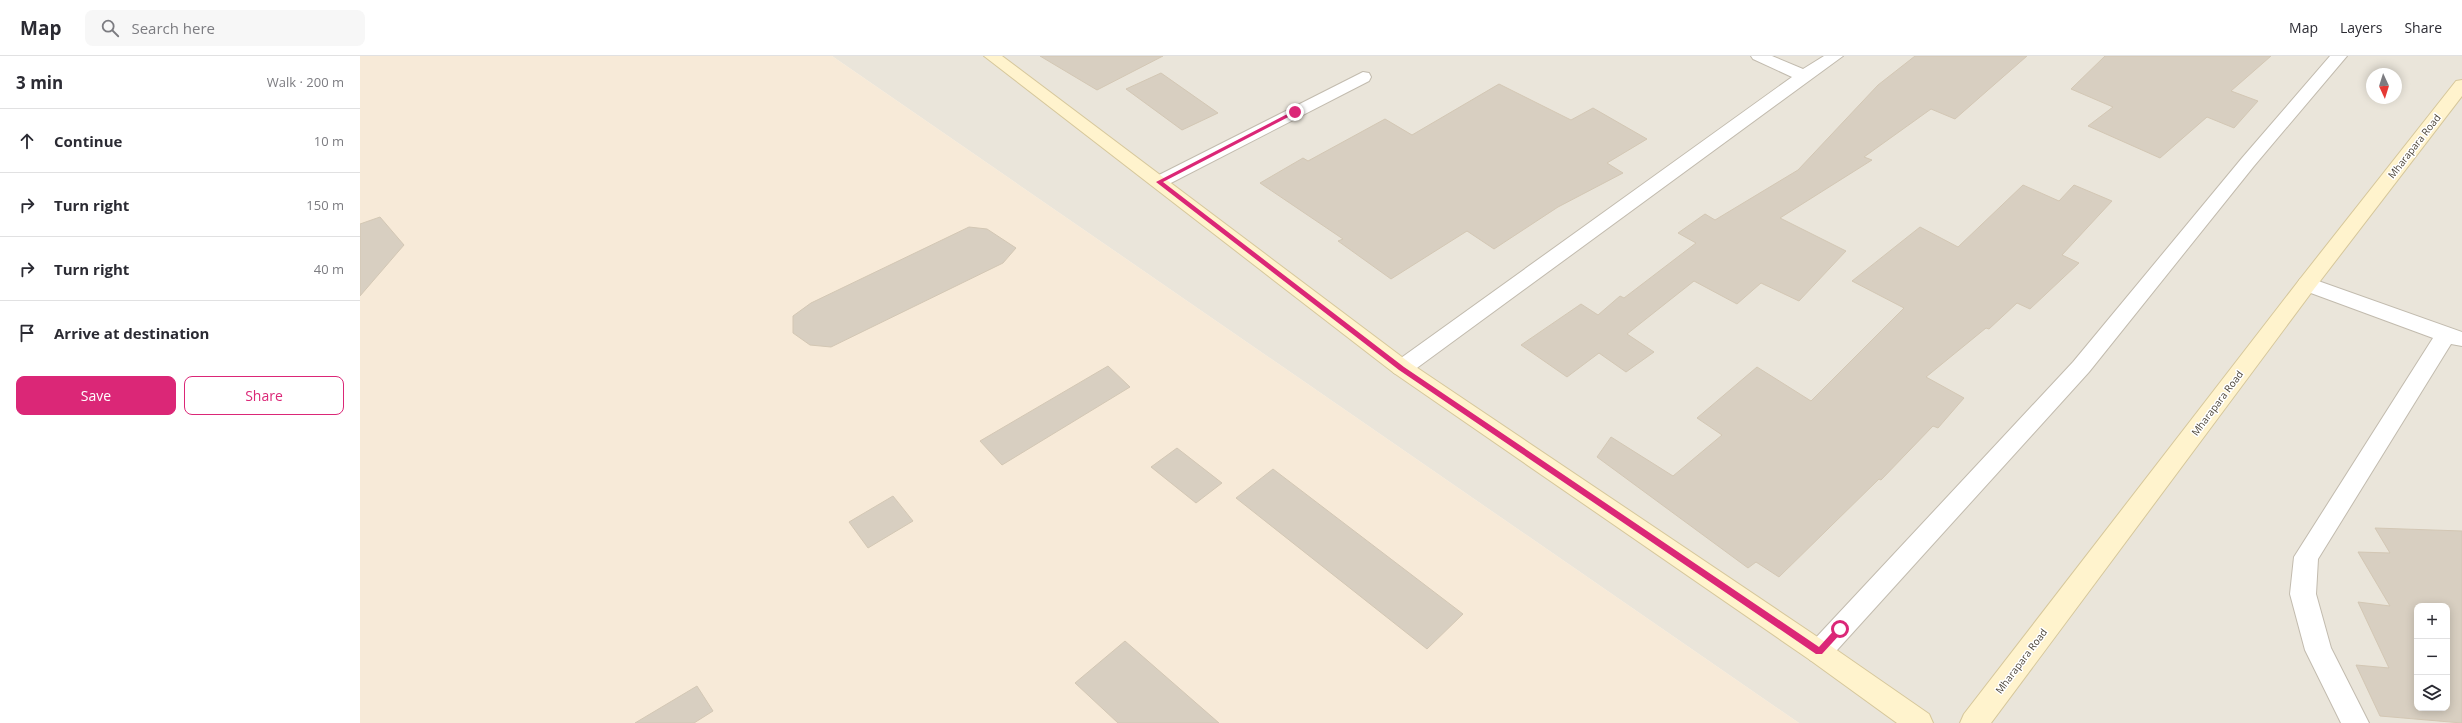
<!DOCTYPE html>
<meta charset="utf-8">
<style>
body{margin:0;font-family:"Open Sans",sans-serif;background:#f7f7f7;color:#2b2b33}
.controls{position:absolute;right:12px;bottom:12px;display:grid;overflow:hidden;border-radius:8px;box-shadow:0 2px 10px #0003}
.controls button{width:36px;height:36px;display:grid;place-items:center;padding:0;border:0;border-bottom:1px solid #e1e1e2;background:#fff;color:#2b2b33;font:20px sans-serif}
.compass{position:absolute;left:2006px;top:12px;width:36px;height:36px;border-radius:50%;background:#fff;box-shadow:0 2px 10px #0003;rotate:176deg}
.stop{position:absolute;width:12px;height:12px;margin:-9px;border:3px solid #db2777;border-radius:50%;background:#fff}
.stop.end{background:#db2777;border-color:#fff;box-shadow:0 1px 4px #0008}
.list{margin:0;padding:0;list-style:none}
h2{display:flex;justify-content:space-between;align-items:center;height:52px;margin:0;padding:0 16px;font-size:17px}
h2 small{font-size:13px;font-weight:400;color:#7c7c81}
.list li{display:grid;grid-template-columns:26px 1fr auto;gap:12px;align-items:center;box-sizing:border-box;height:64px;padding:0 16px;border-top:1px solid #e1e1e2}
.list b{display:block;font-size:15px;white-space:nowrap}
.list em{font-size:13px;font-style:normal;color:#7c7c81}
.actions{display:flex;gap:8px;padding:12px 16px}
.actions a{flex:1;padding:9px 0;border:1px solid #db2777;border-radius:8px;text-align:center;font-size:14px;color:#db2777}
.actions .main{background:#db2777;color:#fff}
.icon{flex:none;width:22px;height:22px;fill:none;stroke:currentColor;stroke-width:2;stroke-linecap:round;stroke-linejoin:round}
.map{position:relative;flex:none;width:2102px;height:667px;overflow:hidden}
header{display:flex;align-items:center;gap:24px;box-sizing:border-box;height:56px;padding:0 20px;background:#fff;border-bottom:1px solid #e1e1e2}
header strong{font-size:19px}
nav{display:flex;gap:22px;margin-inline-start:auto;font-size:14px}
.search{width:280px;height:36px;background:#f7f7f7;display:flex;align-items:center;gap:10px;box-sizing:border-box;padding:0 14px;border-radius:8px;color:#7c7c81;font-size:15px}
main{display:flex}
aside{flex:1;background:#fff}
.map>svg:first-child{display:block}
</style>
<header>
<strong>Map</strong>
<div class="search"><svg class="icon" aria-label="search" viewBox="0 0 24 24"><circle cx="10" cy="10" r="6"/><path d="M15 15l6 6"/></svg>Search here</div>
<nav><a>Map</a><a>Layers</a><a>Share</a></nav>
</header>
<main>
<aside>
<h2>3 min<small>Walk · 200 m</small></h2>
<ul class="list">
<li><svg class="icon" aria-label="ahead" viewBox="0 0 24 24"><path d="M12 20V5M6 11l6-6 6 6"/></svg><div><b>Continue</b></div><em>10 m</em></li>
<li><svg class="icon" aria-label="right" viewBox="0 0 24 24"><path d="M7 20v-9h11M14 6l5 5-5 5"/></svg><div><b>Turn right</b></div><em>150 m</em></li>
<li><svg class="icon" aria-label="right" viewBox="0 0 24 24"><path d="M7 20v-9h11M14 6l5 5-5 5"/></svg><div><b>Turn right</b></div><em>40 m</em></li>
<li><svg class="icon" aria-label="arrive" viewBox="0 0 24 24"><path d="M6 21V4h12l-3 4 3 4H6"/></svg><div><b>Arrive at destination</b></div></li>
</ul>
<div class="actions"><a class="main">Save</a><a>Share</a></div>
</aside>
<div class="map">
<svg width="2102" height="667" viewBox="0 0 2102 667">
<rect width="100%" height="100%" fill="#f6f3ec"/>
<!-- residential -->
<path fill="#eae5da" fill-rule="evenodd" d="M472,0H2102V667H1439ZM2012,18H2036V42H2012ZM2057,550H2087V652H2057Z"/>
<!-- commercial -->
<polygon fill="#f7ead8" points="0,0 472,0 1439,667 0,667"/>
<!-- building -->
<g fill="#d8cfc1" stroke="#d3c7b4" fill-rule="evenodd">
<polygon points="680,0 803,0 737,34"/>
<polygon points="1555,0 1667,0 1595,63 1571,53 1504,101 1512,104 1420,162 1486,195 1439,245 1401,227 1377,248 1334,225 1267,278 1294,296 1266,316 1239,297 1207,321 1161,289 1221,248 1238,259 1260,240 1264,242 1336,187 1318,177 1345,158 1355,164 1438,114 1518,29"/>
<polygon points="1745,0 1911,0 1871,35 1898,45 1874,72 1847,61 1800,102 1728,70 1753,51 1711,33"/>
<polygon points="801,17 858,57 822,74 766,33"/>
<polygon points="1139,28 1211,64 1233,52 1287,83 1247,107 1263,117 1198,151 1134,193 1107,175 1031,223 978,185 983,183 900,127 943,102 948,105 1025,63 1052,79"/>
<polygon points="1663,129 1699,145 1714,129 1752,145 1702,199 1719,207 1670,253 1657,247 1629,273 1626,272 1566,321 1604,342 1578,372 1573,370 1521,424 1519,423 1419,521 1396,506 1388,512 1237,401 1251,381 1313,420 1362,379 1337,362 1397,311 1451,345 1544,252 1492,225 1560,171 1598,191"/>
<polygon points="20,161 44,189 0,240 0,168"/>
<polygon points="609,171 627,173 656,192 643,207 471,291 450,289 433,277 433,260 451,247"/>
<polygon points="748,310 770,331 642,409 620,385"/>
<polygon points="817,392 862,427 836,447 791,411"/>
<polygon points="913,413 1103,558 1067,593 876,442"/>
<polygon points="533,440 553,465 508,492 489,466"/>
<path d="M2015,472L2102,475V667L2020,660L1996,609L2029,612L1998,546L2030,550L1998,496L2030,497ZM2057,550H2087V652H2057Z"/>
<polygon points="765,585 859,667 758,667 715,627"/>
<polygon points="337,630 353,655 334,667 275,667"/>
</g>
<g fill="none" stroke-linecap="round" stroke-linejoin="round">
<defs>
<g id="street">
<polygon points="1391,0 1412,0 1443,13 1464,0 1483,0 1050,317 1042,320 1034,317 1031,312 1034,307 1432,21 1393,3"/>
<polygon points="1970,0 1987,0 1894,110 1729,316 1468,604 1459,608 1450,604 1446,596 1450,588 1713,306 1882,102"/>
<polygon points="1003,16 1009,17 1011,21 1009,25 805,130 793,130 790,126 793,122"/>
<polygon points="1947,221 2102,276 2102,290 2091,288 1958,503 1956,538 1971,592 2009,667 1981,667 1945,594 1930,538 1934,501 2073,282 1940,233 1937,228 1940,223"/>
</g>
<g id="secondary">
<polygon points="624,0 642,0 1050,307 1468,588 1569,658 1573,667 1537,667 1450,604 1034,317"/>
<polygon points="2102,24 2102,40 1954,233 1631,667 1600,667 1604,658 1940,223 2096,25"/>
</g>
</defs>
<!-- street casing -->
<use href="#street" stroke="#c2bbae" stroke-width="2"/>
<!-- secondary casing -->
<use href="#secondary" stroke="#d6c79b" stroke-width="2"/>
<!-- street -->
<use href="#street" fill="#fff" fill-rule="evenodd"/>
<!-- secondary -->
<use href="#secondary" fill="#fff3cd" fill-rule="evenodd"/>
</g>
<!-- route -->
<polygon fill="#db2777" points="933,55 938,56 803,126 1044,311 1459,591 1477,571 1483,571 1483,575 1462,598 1456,598 1039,314 796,126"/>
<g text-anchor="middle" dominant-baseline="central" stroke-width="3" stroke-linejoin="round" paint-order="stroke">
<!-- street labels -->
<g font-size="10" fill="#4b4439" stroke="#fff">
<text transform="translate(2054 90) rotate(-52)">Mharapara Road</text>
<text transform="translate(1857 347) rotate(-53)">Mharapara Road</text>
<text transform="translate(1661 605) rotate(-53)">Mharapara Road</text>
</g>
</g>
</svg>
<div class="controls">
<button>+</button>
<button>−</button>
<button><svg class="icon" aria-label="layers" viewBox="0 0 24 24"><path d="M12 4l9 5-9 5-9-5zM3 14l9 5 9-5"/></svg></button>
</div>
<svg class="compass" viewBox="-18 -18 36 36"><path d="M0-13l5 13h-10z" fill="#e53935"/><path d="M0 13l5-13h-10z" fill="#7c7c81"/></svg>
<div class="stop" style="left:1480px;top:573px"></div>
<div class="stop end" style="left:935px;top:56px"></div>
</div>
</main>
